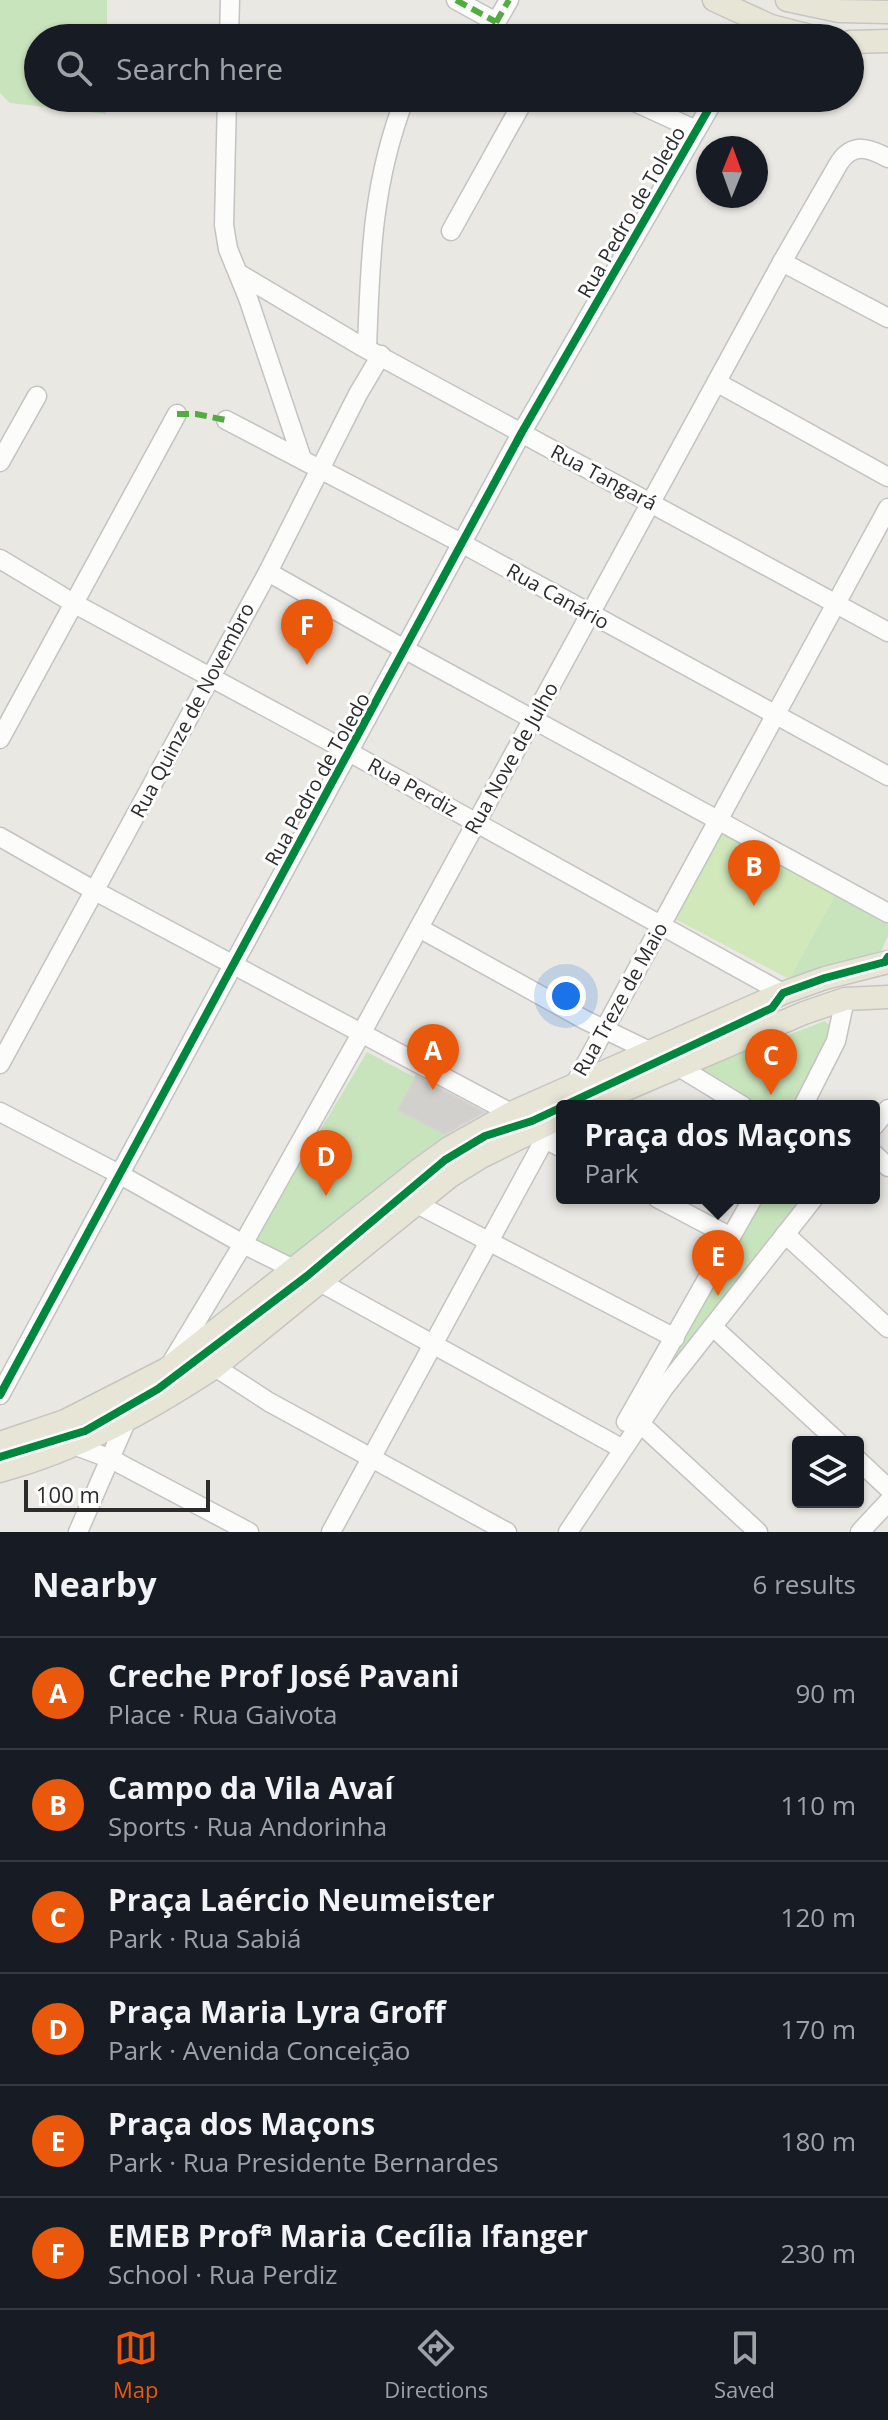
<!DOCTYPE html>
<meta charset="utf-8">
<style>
body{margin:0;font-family:"Open Sans",sans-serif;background:#20242c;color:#f1f3f6}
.controls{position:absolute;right:24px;bottom:24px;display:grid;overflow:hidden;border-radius:8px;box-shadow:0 2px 6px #0004}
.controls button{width:72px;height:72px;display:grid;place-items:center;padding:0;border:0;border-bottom:2px solid #363941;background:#171b24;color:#f1f3f6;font:40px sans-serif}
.compass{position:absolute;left:696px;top:136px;width:72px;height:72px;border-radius:50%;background:#171b24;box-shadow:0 2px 6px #0004;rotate:1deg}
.scale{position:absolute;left:24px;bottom:20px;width:186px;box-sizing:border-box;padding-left:8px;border:4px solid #2c2c2c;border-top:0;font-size:22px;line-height:28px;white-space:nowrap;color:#2c2c2c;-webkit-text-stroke:6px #fff;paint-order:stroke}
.you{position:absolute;left:566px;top:996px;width:28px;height:28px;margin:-20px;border:6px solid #fff;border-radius:50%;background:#1a73e8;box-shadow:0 0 0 12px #1a73e833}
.badge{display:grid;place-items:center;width:52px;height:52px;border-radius:50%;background:#ea580c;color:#fff;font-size:26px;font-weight:700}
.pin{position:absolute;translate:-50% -66px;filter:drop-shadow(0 2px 4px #0008)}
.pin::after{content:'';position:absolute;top:42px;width:28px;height:24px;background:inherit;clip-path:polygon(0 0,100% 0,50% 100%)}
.popup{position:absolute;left:556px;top:1100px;width:324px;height:104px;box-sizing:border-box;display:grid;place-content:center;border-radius:8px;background:#171b24;filter:drop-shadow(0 2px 6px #0005);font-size:26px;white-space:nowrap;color:#9ea1a6}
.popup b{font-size:30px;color:#f1f3f6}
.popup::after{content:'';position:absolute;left:50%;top:100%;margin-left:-16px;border:16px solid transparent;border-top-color:#171b24}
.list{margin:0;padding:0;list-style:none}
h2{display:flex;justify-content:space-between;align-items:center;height:104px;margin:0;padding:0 32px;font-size:34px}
h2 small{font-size:26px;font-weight:400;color:#9ea1a6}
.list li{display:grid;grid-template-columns:52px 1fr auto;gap:24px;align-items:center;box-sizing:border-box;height:112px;padding:0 32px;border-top:2px solid #363941}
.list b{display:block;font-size:30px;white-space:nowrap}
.list p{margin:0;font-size:26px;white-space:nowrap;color:#9ea1a6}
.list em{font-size:26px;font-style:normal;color:#9ea1a6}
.icon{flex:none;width:44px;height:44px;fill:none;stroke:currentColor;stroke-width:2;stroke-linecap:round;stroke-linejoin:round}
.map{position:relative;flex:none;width:888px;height:1532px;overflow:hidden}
.search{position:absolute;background:#171b24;box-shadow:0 2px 6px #0004;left:24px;right:24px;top:24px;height:88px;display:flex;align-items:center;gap:20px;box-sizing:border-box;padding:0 28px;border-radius:44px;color:#9ea1a6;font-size:30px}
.sheet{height:776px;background:#171b24}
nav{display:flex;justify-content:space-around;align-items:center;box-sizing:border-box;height:112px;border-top:2px solid #363941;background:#171b24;font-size:22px;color:#9ea1a6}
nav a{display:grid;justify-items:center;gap:4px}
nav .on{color:#ea580c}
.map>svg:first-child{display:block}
</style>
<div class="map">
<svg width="888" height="1532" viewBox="0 0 888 1532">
<rect width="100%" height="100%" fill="#eae8e3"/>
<!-- green -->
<g fill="#c8e4bd">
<polygon points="0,0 107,0 107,38 38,38 38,98 106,98 106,114 10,103 0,93"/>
<polygon points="835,895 888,924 888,936 881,951 789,979"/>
<polygon points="825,1021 835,1031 794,1106 762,1106 698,1069"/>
<polygon points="367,1052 474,1109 426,1153 288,1261 255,1239"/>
<polygon points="540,1107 530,1126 323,1273 308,1267 440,1159"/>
<polygon points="761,1198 805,1198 683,1354 673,1361 683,1332"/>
</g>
<!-- pitch -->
<polygon fill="#d1e8bb" points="723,832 835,895 789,979 673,918"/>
<!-- building -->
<polygon fill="#d1d0cc" stroke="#d5d3cf" stroke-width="2" points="416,1076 484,1112 445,1134 398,1110"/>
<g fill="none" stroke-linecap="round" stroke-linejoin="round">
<defs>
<g id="minor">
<polyline points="456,0 496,22"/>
<polyline points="229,38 230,0"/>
<polyline points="487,38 509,0"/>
<polyline points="227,98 224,225 228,249 248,298 302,459"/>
<polyline points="626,98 696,130"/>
<polyline points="451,231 525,98"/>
<polyline points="782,262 888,318"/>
<polyline points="238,273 361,346 888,632"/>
<path d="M367,349C370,260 372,182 405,98"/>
<polyline points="718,383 888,477"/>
<polyline points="226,420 463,544 888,776"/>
<polyline points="0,462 37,396"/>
<polyline points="0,559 75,604 349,752 783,993"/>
<polyline points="268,572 406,650 888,913"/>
<polyline points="0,739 177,414"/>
<polyline points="0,837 95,891 511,1113"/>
<polyline points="419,928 585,1020 666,1059 743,1106"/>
<polyline points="0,1064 268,572 358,394 381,355"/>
<polyline points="803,1106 836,1041 845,999"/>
<polyline points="0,1112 119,1174 243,1244 320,1282 621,1448"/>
<polyline points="874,1126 888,1109"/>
<polyline points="543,1138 562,1148"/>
<polyline points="874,1154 888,1167"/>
<polyline points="657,1198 731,1237"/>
<polyline points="415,1203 675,1338"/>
<polyline points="785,1234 888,1328"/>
<polyline points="713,1327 838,1442"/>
<path d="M173,1360L243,1244L361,1034L782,262L839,163C853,142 869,148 888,158"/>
<polyline points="215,1367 269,1402 507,1532"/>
<polyline points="0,1395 522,432 715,98"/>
<polyline points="631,1415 758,1532"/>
<polyline points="626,1422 753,1198"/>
<polyline points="76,1446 111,1459 249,1532"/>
<polyline points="858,1460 888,1488"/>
<polyline points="78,1532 126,1422"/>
<polyline points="331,1532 888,508"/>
<polyline points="568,1532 664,1388 814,1198"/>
<polyline points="860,1532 888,1502"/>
</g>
<g id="major">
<polyline points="714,0 771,26 818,38"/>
<polyline points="787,0 839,11 888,12"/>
<polyline points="850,42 888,41"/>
<polyline points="587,1106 804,1013 845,999 888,997"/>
<polyline points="0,1443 65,1421 167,1369 420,1169 449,1148 511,1113 783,993 825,978 888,962"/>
<path d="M0,1471C80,1449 146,1412 215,1367L449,1177L481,1157L562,1117"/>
</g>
</defs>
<!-- minor casing -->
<use href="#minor" stroke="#c4c3c3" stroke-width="21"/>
<!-- major casing -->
<use href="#major" stroke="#c6c5c2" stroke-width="25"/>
<!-- minor -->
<use href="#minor" stroke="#fcfcfb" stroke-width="18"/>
<!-- major -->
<use href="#major" stroke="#e7e5d5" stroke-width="22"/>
<!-- quiet -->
<g stroke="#54ab44" stroke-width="6" stroke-dasharray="12 6" stroke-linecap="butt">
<polyline points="456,0 496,22"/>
<polyline points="487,38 509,0"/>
<polyline points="177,414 196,414 226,420"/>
</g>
<defs>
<g id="cycleway">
<polyline points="563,1106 772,1008 783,993 825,978 885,962 888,957"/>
<polyline points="0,1395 522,432 715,98"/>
<polyline points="0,1457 85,1431 158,1389 307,1276 445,1160 485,1136 532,1121 562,1107"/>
</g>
</defs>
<!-- cycleway casing -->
<use href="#cycleway" stroke="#fff" stroke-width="13"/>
<!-- cycleway -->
<use href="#cycleway" stroke="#00873e" stroke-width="8"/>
</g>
<g text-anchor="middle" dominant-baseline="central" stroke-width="6" stroke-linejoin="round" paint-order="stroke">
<!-- street labels -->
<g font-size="20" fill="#2c2c2c" stroke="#fff">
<text transform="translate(631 212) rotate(-60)">Rua Pedro de Toledo</text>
<text transform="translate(604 477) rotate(28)">Rua Tangará</text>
<text transform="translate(558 596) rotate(29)">Rua Canário</text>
<text transform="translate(192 710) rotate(-62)">Rua Quinze de Novembro</text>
<text transform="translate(511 758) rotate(-61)">Rua Nove de Julho</text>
<text transform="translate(317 779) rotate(-61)">Rua Pedro de Toledo</text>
<text transform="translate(413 787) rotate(29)">Rua Perdiz</text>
<text transform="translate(620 999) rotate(-61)">Rua Treze de Maio</text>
</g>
</g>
</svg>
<div class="controls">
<button><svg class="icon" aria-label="layers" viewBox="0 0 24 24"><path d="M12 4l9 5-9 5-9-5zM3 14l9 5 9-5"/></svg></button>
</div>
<svg class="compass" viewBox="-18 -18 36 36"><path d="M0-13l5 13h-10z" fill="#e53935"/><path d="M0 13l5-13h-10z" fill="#9ea1a6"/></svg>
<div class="scale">100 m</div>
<div class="you"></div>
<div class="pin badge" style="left:433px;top:1090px">A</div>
<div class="pin badge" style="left:754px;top:906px">B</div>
<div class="pin badge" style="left:771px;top:1095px">C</div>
<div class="pin badge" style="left:326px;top:1196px">D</div>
<div class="pin badge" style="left:718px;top:1296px">E</div>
<div class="popup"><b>Praça dos Maçons</b>Park</div>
<div class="pin badge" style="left:307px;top:665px">F</div>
<div class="search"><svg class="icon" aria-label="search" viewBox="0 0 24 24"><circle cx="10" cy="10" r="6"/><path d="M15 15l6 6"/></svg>Search here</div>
</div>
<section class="sheet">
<h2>Nearby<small>6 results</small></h2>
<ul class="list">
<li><span class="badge">A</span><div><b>Creche Prof José Pavani</b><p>Place · Rua Gaivota</p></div><em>90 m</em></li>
<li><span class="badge">B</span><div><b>Campo da Vila Avaí</b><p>Sports · Rua Andorinha</p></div><em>110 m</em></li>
<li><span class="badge">C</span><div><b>Praça Laércio Neumeister</b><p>Park · Rua Sabiá</p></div><em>120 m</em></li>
<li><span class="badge">D</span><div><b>Praça Maria Lyra Groff</b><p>Park · Avenida Conceição</p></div><em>170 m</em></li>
<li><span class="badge">E</span><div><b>Praça dos Maçons</b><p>Park · Rua Presidente Bernardes</p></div><em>180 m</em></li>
<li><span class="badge">F</span><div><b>EMEB Profª Maria Cecília Ifanger</b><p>School · Rua Perdiz</p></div><em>230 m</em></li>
</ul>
</section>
<nav>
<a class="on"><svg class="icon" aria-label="map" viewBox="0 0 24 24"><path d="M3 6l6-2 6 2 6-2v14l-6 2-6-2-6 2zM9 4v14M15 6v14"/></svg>Map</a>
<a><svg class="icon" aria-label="directions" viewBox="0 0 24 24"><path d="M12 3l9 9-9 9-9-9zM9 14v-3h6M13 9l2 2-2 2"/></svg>Directions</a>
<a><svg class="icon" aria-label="saved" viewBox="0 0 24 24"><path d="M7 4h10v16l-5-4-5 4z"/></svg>Saved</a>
</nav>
